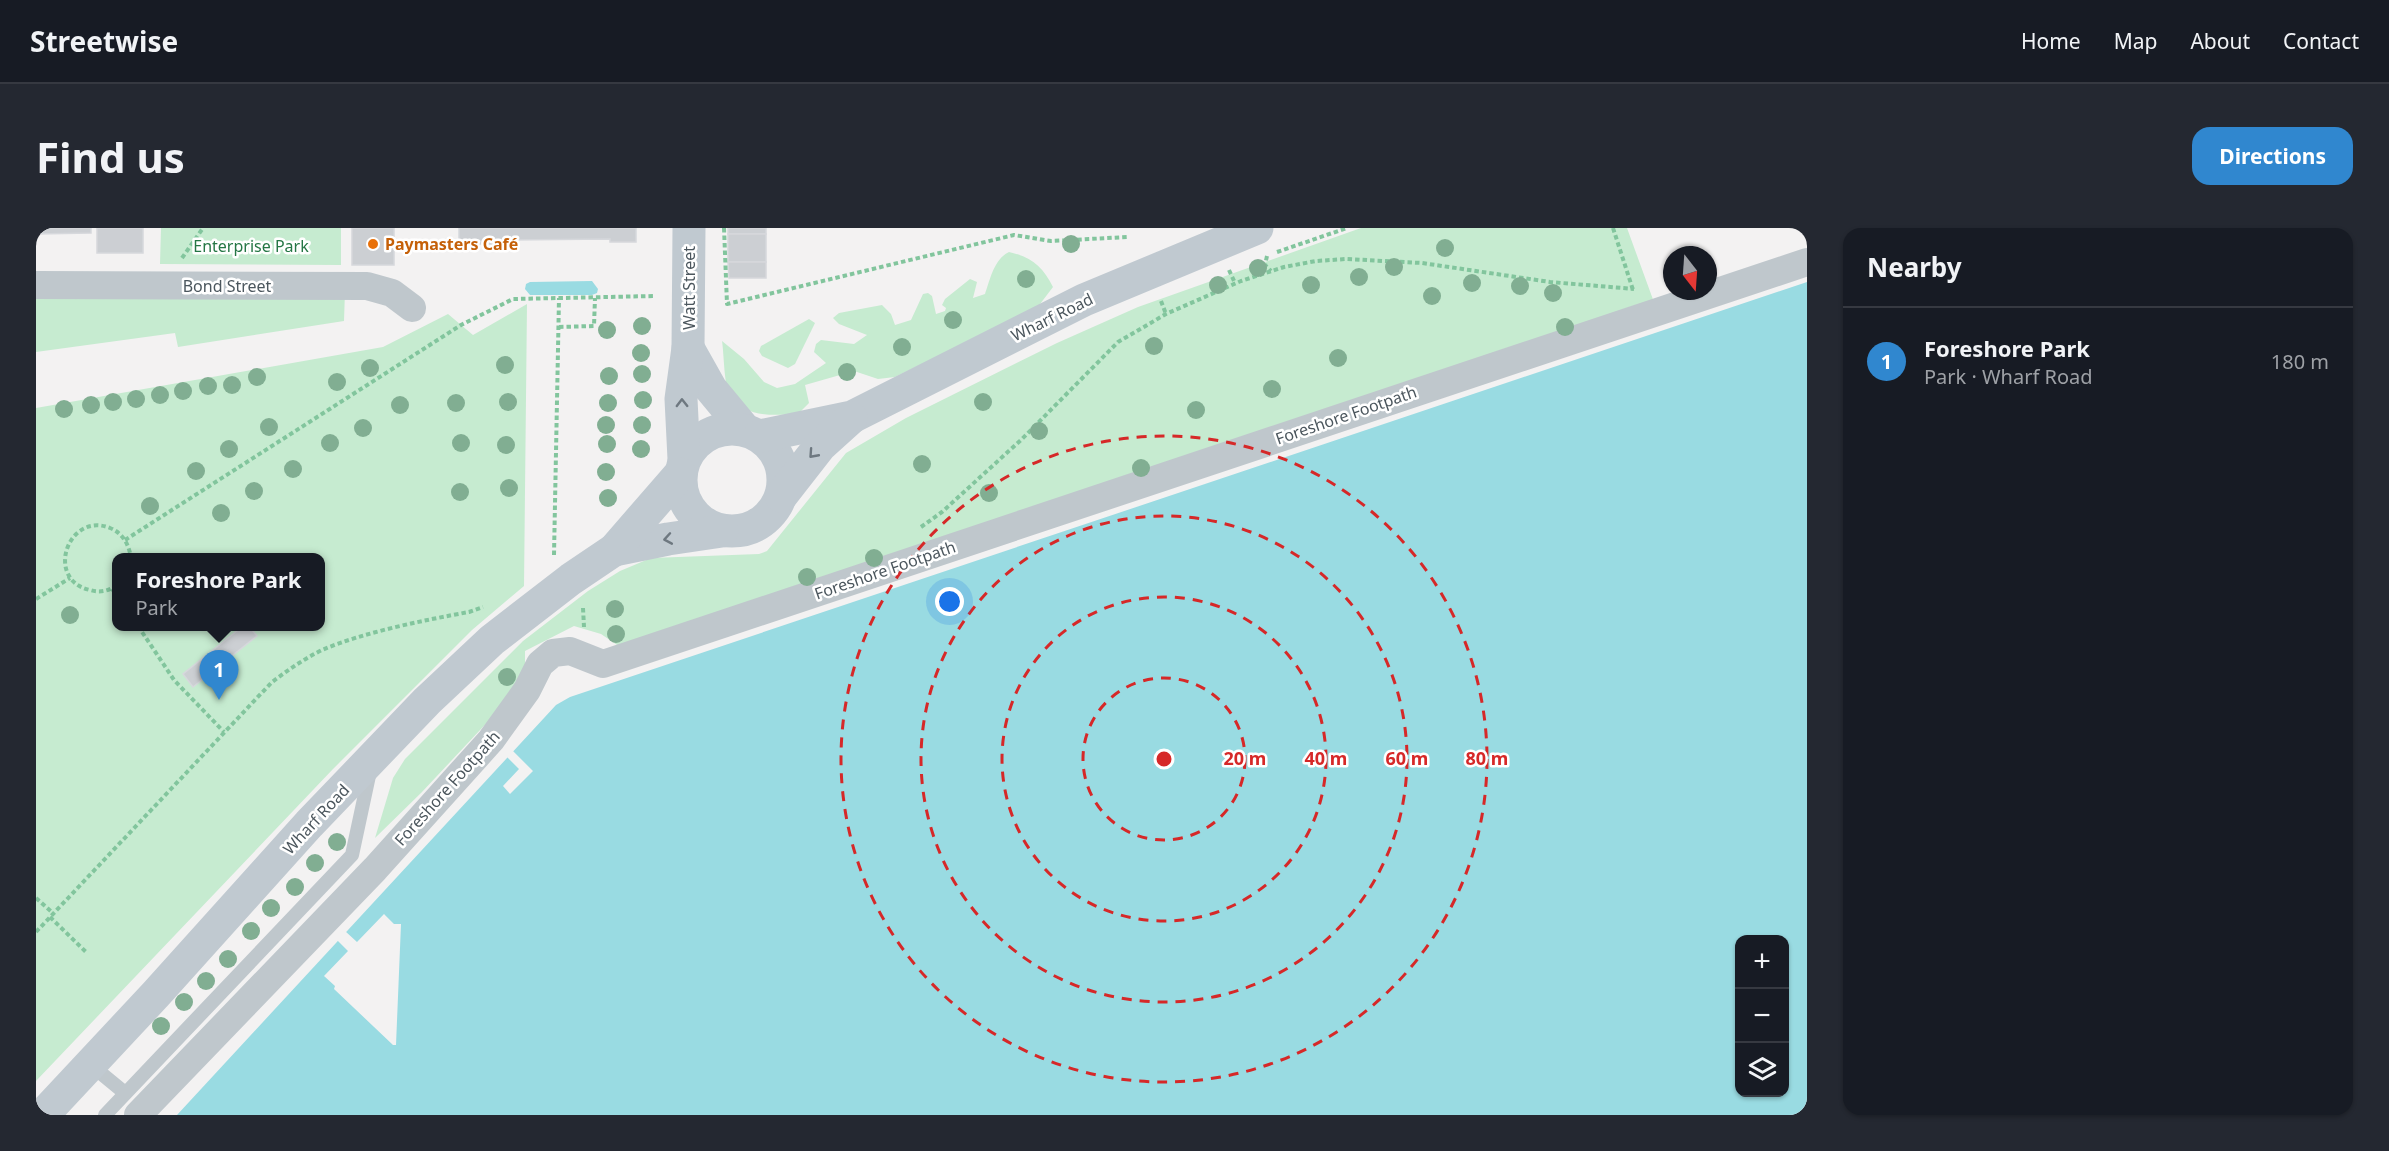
<!DOCTYPE html>
<meta charset="utf-8">
<style>
body{margin:0;font-family:"Noto Sans",sans-serif;background:#242831;color:#f1f3f6}
.controls{position:absolute;right:18px;bottom:18px;display:grid;overflow:hidden;border-radius:12px;box-shadow:0 2px 4px #0004}
.controls button{width:54px;height:54px;display:grid;place-items:center;padding:0;border:0;border-bottom:2px solid #363941;background:#171b24;color:#f1f3f6;font:30px sans-serif}
.compass{position:absolute;left:1627px;top:18px;width:54px;height:54px;border-radius:50%;background:#171b24;box-shadow:0 2px 4px #0004;rotate:163deg}
.you{position:absolute;left:914px;top:374px;width:21px;height:21px;margin:-15px;border:4px solid #fff;border-radius:50%;background:#1a73e8;box-shadow:0 0 0 9px #1a73e833}
.badge{display:grid;place-items:center;width:39px;height:39px;border-radius:50%;background:#3087cf;color:#fff;font-size:20px;font-weight:700}
.pin{position:absolute;translate:-50% -50px;filter:drop-shadow(0 2px 3px #0008)}
.pin::after{content:'';position:absolute;top:32px;width:21px;height:18px;background:inherit;clip-path:polygon(0 0,100% 0,50% 100%)}
.popup{position:absolute;left:76px;top:325px;width:213px;height:78px;box-sizing:border-box;display:grid;place-content:center;border-radius:12px;background:#171b24;filter:drop-shadow(0 2px 4px #0005);font-size:20px;white-space:nowrap;color:#9ea1a6}
.popup b{font-size:22px;color:#f1f3f6}
.popup::after{content:'';position:absolute;left:50%;top:100%;margin-left:-12px;border:12px solid transparent;border-top-color:#171b24}
.list{margin:0;padding:0;list-style:none}
h2{display:flex;justify-content:space-between;align-items:center;height:78px;margin:0;padding:0 24px;font-size:26px}
h2 small{font-size:20px;font-weight:400;color:#9ea1a6}
.list li{display:grid;grid-template-columns:39px 1fr auto;gap:18px;align-items:center;box-sizing:border-box;height:108px;padding:0 24px;border-top:2px solid #363941}
.list b{display:block;font-size:22px;white-space:nowrap}
.list p{margin:0;font-size:20px;white-space:nowrap;color:#9ea1a6}
.list em{font-size:20px;font-style:normal;color:#9ea1a6}
.icon{flex:none;width:33px;height:33px;fill:none;stroke:currentColor;stroke-width:2;stroke-linecap:round;stroke-linejoin:round}
.map{position:relative;flex:none;width:1771px;height:887px;overflow:hidden;border-radius:18px}
header{display:flex;align-items:center;gap:36px;box-sizing:border-box;height:84px;padding:0 30px;background:#171b24;border-bottom:2px solid #363941}
header strong{font-size:28px}
nav{display:flex;gap:33px;margin-inline-start:auto;font-size:21px}
.intro{display:flex;align-items:center;justify-content:space-between;box-sizing:border-box;height:144px;padding:0 36px}
h1{margin:0;font-size:42px}
.button{padding:15px 27px;border-radius:18px;background:#3087cf;color:#fff;font-size:21px;font-weight:700}
main{display:flex;gap:36px;padding:0 36px}
aside{flex:1;background:#171b24;border-radius:18px;box-shadow:0 2px 4px #0004}
.map>svg:first-child{display:block}
</style>
<header>
<strong>Streetwise</strong>
<nav><a>Home</a><a>Map</a><a>About</a><a>Contact</a></nav>
</header>
<div class="intro"><h1>Find us</h1><a class="button">Directions</a></div>
<main>
<div class="map">
<svg width="1771" height="887" viewBox="0 0 1771 887">
<rect width="100%" height="100%" fill="#f3f2f2"/>
<!-- green -->
<g fill="#c6ebd0" fill-rule="evenodd">
<polygon points="125,0 305,0 305,37 124,36"/>
<polygon points="1325,0 1591,0 1619,77 587,421 565,406 538,398 489,423 489,447 475,469 386,564 339,610 357,550 369,531 487,413 552,363 584,343 615,330 723,326 731,323 810,225 870,190 1021,115 1102,79"/>
<path d="M973,24C996,29 1007,39 1017,59L1001,80L859,149L842,151L818,143L769,157L773,175L762,186C738,187 707,191 693,165C688,155 688,126 686,113L708,131L728,154L741,160L759,156L790,135L778,124L780,116L785,112L818,116L831,107L803,96L797,90L803,85L846,77L855,86L859,97L875,92L887,66L892,65L896,68L900,86L909,83L910,80L906,77L909,71L934,51L941,54L937,70L949,66C954,52 958,31 973,24Z"/>
<polygon points="309,63 308,93 142,119 139,105 0,124 0,71"/>
<path d="M491,76L488,358L436,402L297,541L0,853V180L347,119L412,86L437,107ZM81,330H285V398H81Z"/>
<polygon points="773,91 779,95 759,136 752,140 726,128 723,123 725,118"/>
</g>
<!-- water -->
<g fill="#99dbe2" fill-rule="evenodd">
<polygon points="556,53 562,61 561,65 556,67 494,67 489,61 490,56 494,54"/>
<path d="M1771,54V887H141L520,477L534,469ZM1704,712H1748V864H1704Z"/>
</g>
<!-- pier -->
<g fill="#f3f2f2">
<polygon points="475,521 497,543 474,566 467,558 483,541 469,527"/>
<polygon points="348,686 358,696 365,696 360,817 357,817 298,761 299,758 288,748 312,723 300,711 309,703 321,714"/>
</g>
<!-- building -->
<g fill="#cccfd3" stroke="#d6d8dc" stroke-width="1.5">
<polygon points="0,0 55,0 55,5 0,6"/>
<rect x="61" y="0" width="46" height="25"/>
<rect x="316" y="0" width="42" height="37"/>
<polygon points="423,0 600,0 600,14 574,14 574,11 471,12 471,16 423,16"/>
<rect x="692" y="0" width="38" height="6"/>
<rect x="692" y="6" width="38" height="28"/>
<polygon points="692,34 730,34 730,50 693,50"/>
<polygon points="207,398 213,398 221,408 157,459 147,446"/>
</g>
<g fill="none" stroke-linecap="round" stroke-linejoin="round">
<!-- path -->
<g stroke="#82c59d" stroke-width="4" stroke-dasharray="4.5 3" stroke-linecap="butt">
<polyline points="688,0 691,76 978,7 1015,13 1092,9"/>
<polyline points="1577,0 1597,62"/>
<polyline points="1241,24 1311,0"/>
<polyline points="1231,28 1229,37 1235,43"/>
<polyline points="146,30 167,0"/>
<polyline points="1193,42 1199,55"/>
<polyline points="1125,73 1130,86"/>
<polyline points="523,99 558,98 559,70"/>
<polyline points="885,299 906,284 986,211 1082,114 1130,86 1205,53 1248,39 1280,33 1310,31 1386,35 1514,54 1598,61"/>
<polyline points="89,312 425,97 477,71 619,68"/>
<polyline points="518,327 523,70"/>
<path d="M81,357C73,363 64,365 54,362C8,352 32,283 74,300C87,305 93,317 95,330"/>
<polyline points="76,361 81,367"/>
<polyline points="0,371 34,350"/>
<polyline points="547,380 548,399"/>
<polyline points="102,398 138,452 188,504"/>
<polyline points="0,670 17,685"/>
<polyline points="14,689 51,725"/>
<path d="M0,704L236,454C252,442 268,431 286,422C328,404 389,392 433,384L447,379"/>
</g>
<!-- lane -->
<g stroke="#bfc7cc" stroke-width="14">
<polyline points="55,837 89,865"/>
<polyline points="69,887 316,627 334,543"/>
</g>
<!-- street -->
<g stroke="#bfc7cc" stroke-width="28">
<polyline points="0,57 331,58 356,65 376,80"/>
<polyline points="102,887 339,641 455,512 491,462 504,436 517,425 534,423 567,436 1771,34"/>
</g>
<!-- secondary -->
<g stroke="#c0c9d0" stroke-width="33">
<polyline points="652,120 675,161 709,202"/>
<circle cx="696" cy="252" r="51"/>
<polyline points="724,208 816,189 1048,72 1221,0"/>
<polyline points="648,231 645,171 652,120 653,0"/>
<polyline points="745,268 784,218 815,190"/>
<polyline points="578,322 632,311 686,303"/>
<polyline points="7,887 120,766 273,596 391,473 456,412 535,351 578,322 644,246"/>
</g>
</g>
<!-- trees -->
<g fill="#81ae92">
<circle cx="1035" cy="16" r="9"/>
<circle cx="1409" cy="20" r="9"/>
<circle cx="1358" cy="39" r="9"/>
<circle cx="1222" cy="40" r="9"/>
<circle cx="1323" cy="49" r="9"/>
<circle cx="990" cy="51" r="9"/>
<circle cx="1436" cy="55" r="9"/>
<circle cx="1182" cy="57" r="9"/>
<circle cx="1275" cy="57" r="9"/>
<circle cx="1484" cy="58" r="9"/>
<circle cx="1517" cy="65" r="9"/>
<circle cx="1396" cy="68" r="9"/>
<circle cx="917" cy="92" r="9"/>
<circle cx="606" cy="98" r="9"/>
<circle cx="1529" cy="99" r="9"/>
<circle cx="571" cy="102" r="9"/>
<circle cx="1118" cy="118" r="9"/>
<circle cx="866" cy="119" r="9"/>
<circle cx="605" cy="125" r="9"/>
<circle cx="1302" cy="130" r="9"/>
<circle cx="469" cy="137" r="9"/>
<circle cx="334" cy="140" r="9"/>
<circle cx="811" cy="144" r="9"/>
<circle cx="606" cy="146" r="9"/>
<circle cx="573" cy="148" r="9"/>
<circle cx="221" cy="149" r="9"/>
<circle cx="301" cy="154" r="9"/>
<circle cx="196" cy="157" r="9"/>
<circle cx="172" cy="158" r="9"/>
<circle cx="1236" cy="161" r="9"/>
<circle cx="147" cy="163" r="9"/>
<circle cx="124" cy="167" r="9"/>
<circle cx="100" cy="171" r="9"/>
<circle cx="607" cy="172" r="9"/>
<circle cx="77" cy="174" r="9"/>
<circle cx="472" cy="174" r="9"/>
<circle cx="947" cy="174" r="9"/>
<circle cx="420" cy="175" r="9"/>
<circle cx="572" cy="175" r="9"/>
<circle cx="55" cy="177" r="9"/>
<circle cx="364" cy="177" r="9"/>
<circle cx="28" cy="181" r="9"/>
<circle cx="1160" cy="182" r="9"/>
<circle cx="570" cy="197" r="9"/>
<circle cx="606" cy="197" r="9"/>
<circle cx="233" cy="199" r="9"/>
<circle cx="327" cy="200" r="9"/>
<circle cx="1003" cy="203" r="9"/>
<circle cx="294" cy="215" r="9"/>
<circle cx="425" cy="215" r="9"/>
<circle cx="571" cy="216" r="9"/>
<circle cx="470" cy="217" r="9"/>
<circle cx="193" cy="221" r="9"/>
<circle cx="605" cy="221" r="9"/>
<circle cx="886" cy="236" r="9"/>
<circle cx="1105" cy="240" r="9"/>
<circle cx="257" cy="241" r="9"/>
<circle cx="160" cy="243" r="9"/>
<circle cx="570" cy="244" r="9"/>
<circle cx="473" cy="260" r="9"/>
<circle cx="218" cy="263" r="9"/>
<circle cx="424" cy="264" r="9"/>
<circle cx="953" cy="265" r="9"/>
<circle cx="572" cy="270" r="9"/>
<circle cx="114" cy="278" r="9"/>
<circle cx="185" cy="285" r="9"/>
<circle cx="838" cy="330" r="9"/>
<circle cx="771" cy="349" r="9"/>
<circle cx="579" cy="381" r="9"/>
<circle cx="34" cy="387" r="9"/>
<circle cx="580" cy="406" r="9"/>
<circle cx="471" cy="449" r="9"/>
<circle cx="301" cy="614" r="9"/>
<circle cx="279" cy="635" r="9"/>
<circle cx="259" cy="659" r="9"/>
<circle cx="235" cy="680" r="9"/>
<circle cx="215" cy="703" r="9"/>
<circle cx="192" cy="731" r="9"/>
<circle cx="170" cy="753" r="9"/>
<circle cx="148" cy="774" r="9"/>
<circle cx="125" cy="798" r="9"/>
</g>
<!-- one-way arrows -->
<defs><path id="oneway-chevron" d="M-2-3.5L2.5 0L-2 3.5" fill="none" stroke-width="1.6" stroke-linecap="round" stroke-linejoin="round" transform="scale(1.5)"/></defs>
<g stroke="#6e7880">
<use href="#oneway-chevron" transform="translate(646 175) rotate(-91)"/>
<use href="#oneway-chevron" transform="translate(777 226) rotate(132)"/>
<use href="#oneway-chevron" transform="translate(632 311) rotate(170)"/>
</g>
<!-- distance rings -->
<g fill="none" stroke="#d62828" stroke-width="3" stroke-dasharray="10 8">
<circle cx="1128" cy="531" r="81"/>
<circle cx="1128" cy="531" r="162"/>
<circle cx="1128" cy="531" r="243"/>
<circle cx="1128" cy="531" r="323"/>
</g>
<!-- markers -->
<circle fill="#e8710a" stroke="#fff" stroke-width="2" cx="337" cy="16" r="6"/>
<g text-anchor="middle" dominant-baseline="central" stroke-width="5" stroke-linejoin="round" paint-order="stroke">
<!-- food labels -->
<g font-size="16" font-weight="bold" fill="#c56008" stroke="#fff" text-anchor="start">
<text x="349" y="16">Paymasters Café</text>
</g>
<!-- park labels -->
<g font-size="16" fill="#247644" stroke="#fff">
<text x="215" y="18">Enterprise Park</text>
</g>
<!-- street labels -->
<g font-size="16" fill="#4b565d" stroke="#fff">
<text x="191" y="58">Bond Street</text>
<text transform="translate(653 60) rotate(-90)">Watt Street</text>
<text transform="translate(1016 89) rotate(-26)">Wharf Road</text>
<text transform="translate(1310 187) rotate(-19)">Foreshore Footpath</text>
<text transform="translate(849 342) rotate(-19)">Foreshore Footpath</text>
<text transform="translate(411 560) rotate(-48)">Foreshore Footpath</text>
<text transform="translate(280 591) rotate(-47)">Wharf Road</text>
</g>
</g>
<circle cx="1128" cy="531" r="9" fill="#d62828" stroke="#fff" stroke-width="3"/>
<g font-size="18" text-anchor="middle" font-weight="bold" fill="#d62828" stroke="#fff" stroke-width="5" stroke-linejoin="round" paint-order="stroke">
<text x="1209" y="537">20 m</text>
<text x="1290" y="537">40 m</text>
<text x="1371" y="537">60 m</text>
<text x="1451" y="537">80 m</text>
</g>
</svg>
<div class="controls">
<button>+</button>
<button>−</button>
<button><svg class="icon" aria-label="layers" viewBox="0 0 24 24"><path d="M12 4l9 5-9 5-9-5zM3 14l9 5 9-5"/></svg></button>
</div>
<svg class="compass" viewBox="-18 -18 36 36"><path d="M0-13l5 13h-10z" fill="#e53935"/><path d="M0 13l5-13h-10z" fill="#9ea1a6"/></svg>
<div class="you"></div>
<div class="pin badge" style="left:183px;top:472px">1</div>
<div class="popup"><b>Foreshore Park</b>Park</div>
</div>
<aside>
<h2>Nearby<small></small></h2>
<ul class="list">
<li><span class="badge">1</span><div><b>Foreshore Park</b><p>Park · Wharf Road</p></div><em>180 m</em></li>
</ul>
</aside>
</main>
